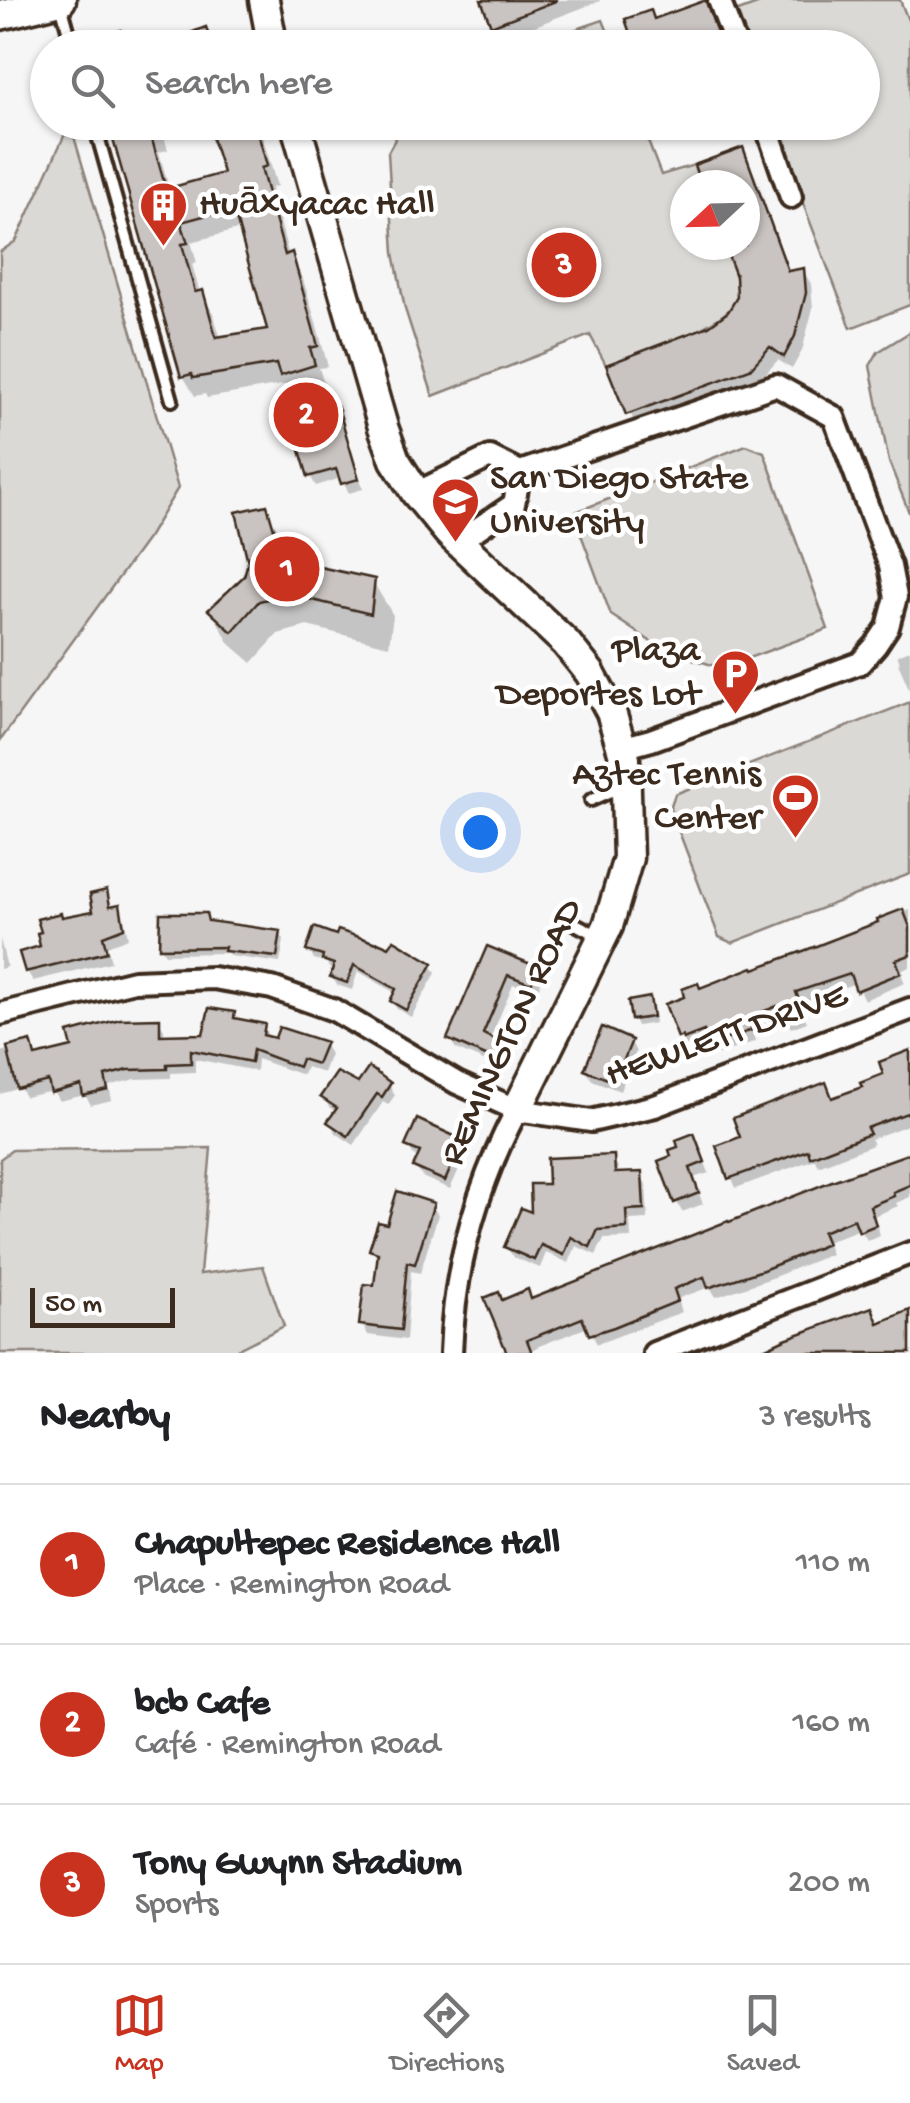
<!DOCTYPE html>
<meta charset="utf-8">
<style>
body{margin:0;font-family:"Gochi Hand",sans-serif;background:#f2f2f2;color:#202124}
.compass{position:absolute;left:670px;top:170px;width:90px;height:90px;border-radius:50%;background:#fff;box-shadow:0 2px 8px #0004;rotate:248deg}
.scale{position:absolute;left:30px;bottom:25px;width:145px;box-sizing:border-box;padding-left:10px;border:5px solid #3b2a1e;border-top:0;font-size:28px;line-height:35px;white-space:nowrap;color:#3b2a1e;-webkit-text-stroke:8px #fff;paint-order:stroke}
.you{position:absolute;left:480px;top:832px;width:35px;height:35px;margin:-25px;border:8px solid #fff;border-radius:50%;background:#1a73e8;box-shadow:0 0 0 15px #1a73e833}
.badge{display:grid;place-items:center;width:65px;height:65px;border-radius:50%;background:#c8321e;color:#fff;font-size:32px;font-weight:700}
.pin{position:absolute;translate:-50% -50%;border:5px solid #fff;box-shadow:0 2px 10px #0006}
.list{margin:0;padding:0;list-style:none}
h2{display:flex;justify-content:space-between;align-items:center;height:130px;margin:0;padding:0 40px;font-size:42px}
h2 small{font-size:32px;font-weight:400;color:#757577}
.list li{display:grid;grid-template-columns:65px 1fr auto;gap:30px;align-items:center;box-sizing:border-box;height:160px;padding:0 40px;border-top:2px solid #e0e0e0}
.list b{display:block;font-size:38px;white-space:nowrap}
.list p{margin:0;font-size:32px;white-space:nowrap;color:#757577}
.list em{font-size:32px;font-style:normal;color:#757577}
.icon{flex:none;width:55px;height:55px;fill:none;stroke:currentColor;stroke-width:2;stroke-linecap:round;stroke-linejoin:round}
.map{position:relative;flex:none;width:910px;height:1353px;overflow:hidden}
.search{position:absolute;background:#fff;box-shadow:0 2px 8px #0004;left:30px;right:30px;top:30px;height:110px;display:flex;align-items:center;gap:25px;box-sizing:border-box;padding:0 35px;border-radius:55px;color:#757577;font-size:38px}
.sheet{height:610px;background:#fff}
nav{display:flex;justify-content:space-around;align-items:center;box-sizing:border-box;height:140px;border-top:2px solid #e0e0e0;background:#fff;font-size:28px;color:#757577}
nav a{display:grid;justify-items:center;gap:5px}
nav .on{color:#c8321e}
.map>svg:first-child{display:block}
</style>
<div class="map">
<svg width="910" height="1353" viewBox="0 0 910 1353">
<rect width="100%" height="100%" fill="#f7f6f6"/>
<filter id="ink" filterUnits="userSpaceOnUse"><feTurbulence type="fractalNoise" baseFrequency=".01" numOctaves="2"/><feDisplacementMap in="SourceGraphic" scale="20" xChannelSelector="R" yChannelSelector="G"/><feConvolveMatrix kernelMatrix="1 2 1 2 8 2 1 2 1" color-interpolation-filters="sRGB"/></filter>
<g filter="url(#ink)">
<!-- green -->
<g fill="#dbd9d6" stroke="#8b827a" stroke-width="2.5">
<polygon points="768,0 900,0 910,25 910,305 851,328 772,123 862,122 862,48 743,47 730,14"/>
<polygon points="603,20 614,47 524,47"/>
<polygon points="70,123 178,488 149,536 0,741 0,252 16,241"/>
<path d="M404,123H641L661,175L694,165L701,185H685V245H724C730,260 741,281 737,298C728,327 635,354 606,365L590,335L433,396L405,309L394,253L388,152Z"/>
<polygon points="910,332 910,515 889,462 870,366 878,352"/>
<polygon points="746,445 764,452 828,629 721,668 662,649 611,615 573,513"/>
<polygon points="910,702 910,874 732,943 719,937 670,808 675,794"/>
<polygon points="211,1148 200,1274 263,1266 284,1326 230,1353 0,1353 0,1159 12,1150"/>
</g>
<!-- shadow -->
<g fill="#0003" fill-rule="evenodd">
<polygon points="484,0 600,0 600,1 501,39"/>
<polygon points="205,31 211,42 220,39 225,48 174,48"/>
<path d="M111,122H160L168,150L159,152L170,191L226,175L209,122H256L261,132L277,186L271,188L289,256L302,276L316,322L328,367L319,368L325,386L294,395L288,384L207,398L205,394L195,396L183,376ZM241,229L270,331L221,339L213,313L201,293L200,294L192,264L197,263L191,242Z"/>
<polygon points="742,150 750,164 790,273 803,270 811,284 813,308 802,351 792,369 778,360 758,382 637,428 609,366 710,328 730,314 740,297 738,276 727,245 745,245 745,185 704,185"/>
<polygon points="327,394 342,420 363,489 349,493 341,478 316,486 310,476"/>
<polygon points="265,508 285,542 290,559 296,564 373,582 393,615 389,646 307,626 278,634 252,663 230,644 211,610 247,577"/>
<polygon points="910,650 910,691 898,663 900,662 897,655"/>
<polygon points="106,893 113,908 118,907 124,917 128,938 107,946 111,962 33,981 27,971 62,920 96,913"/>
<polygon points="910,910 910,967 900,971 905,983 864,1000 856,983 799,1003 807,1022 791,1028 784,1015 751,1029 756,1041 717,1055 710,1041 691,1048 690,1045 686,1047 680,1037 700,991 881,924 880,921"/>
<polygon points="205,916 209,923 280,934 284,940 280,963 230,956 228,953 165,954 161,948"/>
<polygon points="0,939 7,967 0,969"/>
<polygon points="488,949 536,969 542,980 537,993 513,984 490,1040 502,1046 508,1056 502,1069 456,1049 450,1039"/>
<polygon points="309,950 431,965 436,973 411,1017 397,1009 392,1001 397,994 358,971 352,990 337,985 332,977 335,970 329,968 327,963 314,959"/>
<polygon points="649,1000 653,1006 655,1023 637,1026 634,1019"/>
<polygon points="234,1014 238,1022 264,1026 269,1039 324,1044 330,1054 323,1073 306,1067 303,1075 257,1059 256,1071 195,1059 195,1072 171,1073 171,1078 135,1079 109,1086 112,1100 91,1105 85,1095 59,1101 53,1091 25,1097 20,1088 0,1094 0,1052 30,1044 37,1059 159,1020 164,1030 164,1037 204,1037"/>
<polygon points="631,1042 636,1052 620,1091 592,1080 586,1070"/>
<polygon points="910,1052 910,1124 871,1139 873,1145 857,1151 818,1166 815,1159 736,1188 719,1147 833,1101 887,1076"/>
<polygon points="389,1085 395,1095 388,1105 383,1102 354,1145 336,1133 330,1122 337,1112 329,1107 323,1097 359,1087"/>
<polygon points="461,1142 467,1152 450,1189 422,1177 416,1167 420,1159 414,1156 408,1146"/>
<polygon points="699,1146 709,1173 693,1178 703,1204 682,1212 677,1202"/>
<polygon points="910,1155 910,1197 896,1203 898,1206 874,1216 880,1235 867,1240 860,1229 826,1242 831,1254 769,1279 716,1297 710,1287 677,1299 682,1312 597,1344 588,1327 539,1346 530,1351 531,1353 502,1353 501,1351 508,1348 502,1303 532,1302"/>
<polygon points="612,1157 618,1167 618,1175 640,1174 646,1184 648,1219 630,1220 631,1238 604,1239 596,1255 576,1246 569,1263 546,1253 540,1268 513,1257 507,1247 534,1216 551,1186"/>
<polygon points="432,1205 438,1215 420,1273 411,1271 406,1340 368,1335 362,1325 376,1288 378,1260 372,1250 388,1227"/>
</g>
<!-- building -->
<g fill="#c9c3c1" stroke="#3b2a1e" stroke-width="2.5" fill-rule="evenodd">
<polygon points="481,0 556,0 556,1 491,26"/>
<polygon points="706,0 722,48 635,48 625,19 651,10 654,19"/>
<polygon points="206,27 213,48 157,48 156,46"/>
<polygon points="121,30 127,48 82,48 81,43"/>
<path d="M108,122H147L166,189L223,173L207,122H255L267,166L261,168L285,255L292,252L318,346L310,348L315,365L280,376L276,364L193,378L192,374L181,377ZM233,208L267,329L216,337L203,290L195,292L182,244L188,243L181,222Z"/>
<polygon points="743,147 788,271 804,268 806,293 795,336 784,357 770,347 750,369 626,415 606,365 709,326 728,312 737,297 736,276 724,245 745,245 745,185 701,185 694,165"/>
<polygon points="328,391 334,408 338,407 359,479 341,484 336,469 308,477 287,407"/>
<polygon points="267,505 279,546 297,562 375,579 371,614 287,594 259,601 232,632 208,610 244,576 248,562 236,512"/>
<polygon points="107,890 110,906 120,904 124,928 103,936 107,952 25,972 19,952 40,946 37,933 41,932 37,919 61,913 62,917 93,911 90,894"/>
<polygon points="903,909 910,927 910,955 896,960 901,973 856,991 850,974 796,992 803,1012 783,1019 777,1006 747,1018 752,1030 709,1046 704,1031 683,1039 682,1036 678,1038 665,1004 684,997 682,989 698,983 700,988 753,967 754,969 806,950 878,922 877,919"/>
<polygon points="160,913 206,913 208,921 281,931 277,957 224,951 225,947 159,948"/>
<polygon points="314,927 336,935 338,930 377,943 378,942 389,947 394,940 433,963 406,1010 390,1001 396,989 354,965 347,983 330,977 334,964 322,960 323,956 306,951"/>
<polygon points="487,946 538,967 531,984 508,975 483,1034 504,1044 497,1061 447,1039"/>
<polygon points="650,997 653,1017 631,1020 628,1001"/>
<polygon points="209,1008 235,1012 234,1018 265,1024 263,1035 275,1038 279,1027 326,1042 317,1064 301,1059 298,1067 253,1050 251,1062 191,1050 191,1063 167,1064 167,1069 128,1070 105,1076 108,1090 83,1096 81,1085 51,1093 48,1081 17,1089 7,1047 31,1041 35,1056 72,1047 68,1033 120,1019 160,1018 160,1035 203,1034"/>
<polygon points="602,1027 632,1040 615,1082 584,1070"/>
<polygon points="910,1050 910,1112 867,1128 870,1134 851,1141 810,1157 808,1150 728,1179 716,1146 740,1137 733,1118 826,1082 832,1098 862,1087 860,1083 883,1074 879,1062"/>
<polygon points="369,1067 391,1083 382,1097 377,1094 348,1136 327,1122 337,1108 320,1097 337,1072 358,1083"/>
<polygon points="417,1119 463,1140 445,1181 413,1167 420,1152 405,1146"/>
<polygon points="694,1133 705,1162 690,1168 699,1193 674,1203 658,1161 671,1156 669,1150 678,1147 676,1140"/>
<polygon points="910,1153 910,1185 893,1192 894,1196 870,1206 876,1225 859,1232 854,1219 822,1232 827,1244 763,1270 708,1288 704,1277 674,1289 678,1301 614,1327 589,1335 582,1318 527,1340 532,1353 507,1353 484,1298 499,1292 502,1300 528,1289 531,1299 728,1221 729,1222 832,1181"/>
<polygon points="614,1155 615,1173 642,1172 644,1209 626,1210 627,1228 598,1230 590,1247 571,1237 564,1255 541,1245 534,1260 504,1247 521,1208 531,1212 530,1184 548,1184 547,1158"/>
<polygon points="397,1191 434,1203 415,1264 407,1262 401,1330 359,1325 364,1284 374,1285 378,1253 369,1250 378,1222 387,1224"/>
<polygon points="872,1307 878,1323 910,1310 910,1353 755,1353 785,1339"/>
</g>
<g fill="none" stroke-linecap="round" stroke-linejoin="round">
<defs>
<g id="lane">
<polyline points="60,1 73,48"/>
<polyline points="94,122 172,400"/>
<polyline points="591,800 625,785"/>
<polyline points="572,922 602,938"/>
</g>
<g id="street">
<polyline points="719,0 737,48"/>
<polyline points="765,122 791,197"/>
<polyline points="520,472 776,385 834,417 890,566 896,597 888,627 876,645 860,663 651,740 622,748"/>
<polyline points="416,493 490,457 520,472 514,504 458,542"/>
<polyline points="0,1014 134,981 213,978 272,988 334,1010 457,1083 517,1110 591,1121 655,1106 910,1009"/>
<path d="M451,1353C454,1266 476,1187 517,1110"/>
<polyline points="654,1353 910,1253"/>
</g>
<g id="secondary">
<polyline points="264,0 273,48"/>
<polyline points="0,15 61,0"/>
<polyline points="295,122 383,427 395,460 416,493 449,533 566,643 590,673 611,712 625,759 628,858 608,926 517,1110"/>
</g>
</defs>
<!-- lane casing -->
<use href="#lane" stroke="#3b2a1e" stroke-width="18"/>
<!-- street casing -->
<use href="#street" stroke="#3b2a1e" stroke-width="28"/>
<!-- secondary casing -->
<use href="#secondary" stroke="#3b2a1e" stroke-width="35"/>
<!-- lane -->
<use href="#lane" stroke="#fff" stroke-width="10"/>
<!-- street -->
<use href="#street" stroke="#fff" stroke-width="20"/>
<!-- secondary -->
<use href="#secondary" stroke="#fff" stroke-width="28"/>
</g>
</g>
<!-- icons -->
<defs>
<symbol id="building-pin" viewBox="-11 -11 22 30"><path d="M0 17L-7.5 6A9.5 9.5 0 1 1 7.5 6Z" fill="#c8321e" stroke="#fff"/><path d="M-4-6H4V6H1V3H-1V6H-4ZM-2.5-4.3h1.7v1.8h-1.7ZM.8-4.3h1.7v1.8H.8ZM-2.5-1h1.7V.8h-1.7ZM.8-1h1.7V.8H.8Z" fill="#fff"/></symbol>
<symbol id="university-pin" viewBox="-11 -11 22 30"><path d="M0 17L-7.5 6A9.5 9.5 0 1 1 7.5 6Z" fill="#c8321e" stroke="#fff"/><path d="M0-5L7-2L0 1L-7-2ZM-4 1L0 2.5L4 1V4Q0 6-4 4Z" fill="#fff"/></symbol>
<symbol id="parking-pin" viewBox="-11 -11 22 30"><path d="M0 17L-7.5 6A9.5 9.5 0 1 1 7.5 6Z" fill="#c8321e" stroke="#fff"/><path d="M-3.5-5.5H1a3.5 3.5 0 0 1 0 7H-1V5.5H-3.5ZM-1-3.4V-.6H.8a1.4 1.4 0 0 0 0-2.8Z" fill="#fff"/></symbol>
<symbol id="stadium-pin" viewBox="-11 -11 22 30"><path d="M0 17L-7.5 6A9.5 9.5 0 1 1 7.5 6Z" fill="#c8321e" stroke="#fff"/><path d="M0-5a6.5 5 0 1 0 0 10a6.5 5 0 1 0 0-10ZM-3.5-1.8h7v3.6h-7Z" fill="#fff"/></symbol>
</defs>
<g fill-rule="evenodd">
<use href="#building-pin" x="136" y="178" width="55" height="75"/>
<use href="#university-pin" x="428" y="474" width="55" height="75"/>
<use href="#parking-pin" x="708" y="646" width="55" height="75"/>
<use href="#stadium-pin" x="768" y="770" width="55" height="75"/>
</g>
<g text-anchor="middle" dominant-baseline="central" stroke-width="9" stroke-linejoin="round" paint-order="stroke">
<!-- poi labels -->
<g font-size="38" fill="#3b2a1e" stroke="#fff" text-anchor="start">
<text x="199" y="206">Huāxyacac Hall</text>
<text x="490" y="480">San Diego State<tspan x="490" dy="44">University</tspan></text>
<text x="700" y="652" text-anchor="end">Plaza<tspan x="700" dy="44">Deportes Lot</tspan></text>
<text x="761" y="776" text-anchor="end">Aztec Tennis<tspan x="761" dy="44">Center</tspan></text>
</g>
<!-- street labels -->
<g font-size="38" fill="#3b2a1e" stroke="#fff">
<text transform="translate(513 1033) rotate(-65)">REMINGTON ROAD</text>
<text transform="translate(727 1037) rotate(-19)">HEWLETT DRIVE</text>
</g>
</g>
</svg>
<svg class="compass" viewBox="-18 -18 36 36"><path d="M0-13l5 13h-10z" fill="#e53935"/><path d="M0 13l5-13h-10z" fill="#757577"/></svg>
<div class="scale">50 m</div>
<div class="you"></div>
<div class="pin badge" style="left:287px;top:569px">1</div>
<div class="pin badge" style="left:306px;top:415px">2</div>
<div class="pin badge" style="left:564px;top:265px">3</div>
<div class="search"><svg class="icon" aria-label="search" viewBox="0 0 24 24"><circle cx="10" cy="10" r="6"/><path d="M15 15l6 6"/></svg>Search here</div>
</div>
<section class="sheet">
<h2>Nearby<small>3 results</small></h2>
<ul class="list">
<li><span class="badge">1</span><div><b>Chapultepec Residence Hall</b><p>Place · Remington Road</p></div><em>110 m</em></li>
<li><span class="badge">2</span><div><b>bcb Cafe</b><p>Café · Remington Road</p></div><em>160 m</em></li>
<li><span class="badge">3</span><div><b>Tony Gwynn Stadium</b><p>Sports</p></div><em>200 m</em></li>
</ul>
</section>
<nav>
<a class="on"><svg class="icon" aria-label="map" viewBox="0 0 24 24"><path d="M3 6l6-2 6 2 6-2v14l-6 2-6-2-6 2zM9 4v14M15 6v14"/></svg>Map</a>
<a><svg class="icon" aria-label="directions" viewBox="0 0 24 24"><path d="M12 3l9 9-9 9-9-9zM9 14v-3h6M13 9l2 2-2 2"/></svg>Directions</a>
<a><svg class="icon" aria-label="saved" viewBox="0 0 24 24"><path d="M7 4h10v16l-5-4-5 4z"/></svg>Saved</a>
</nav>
